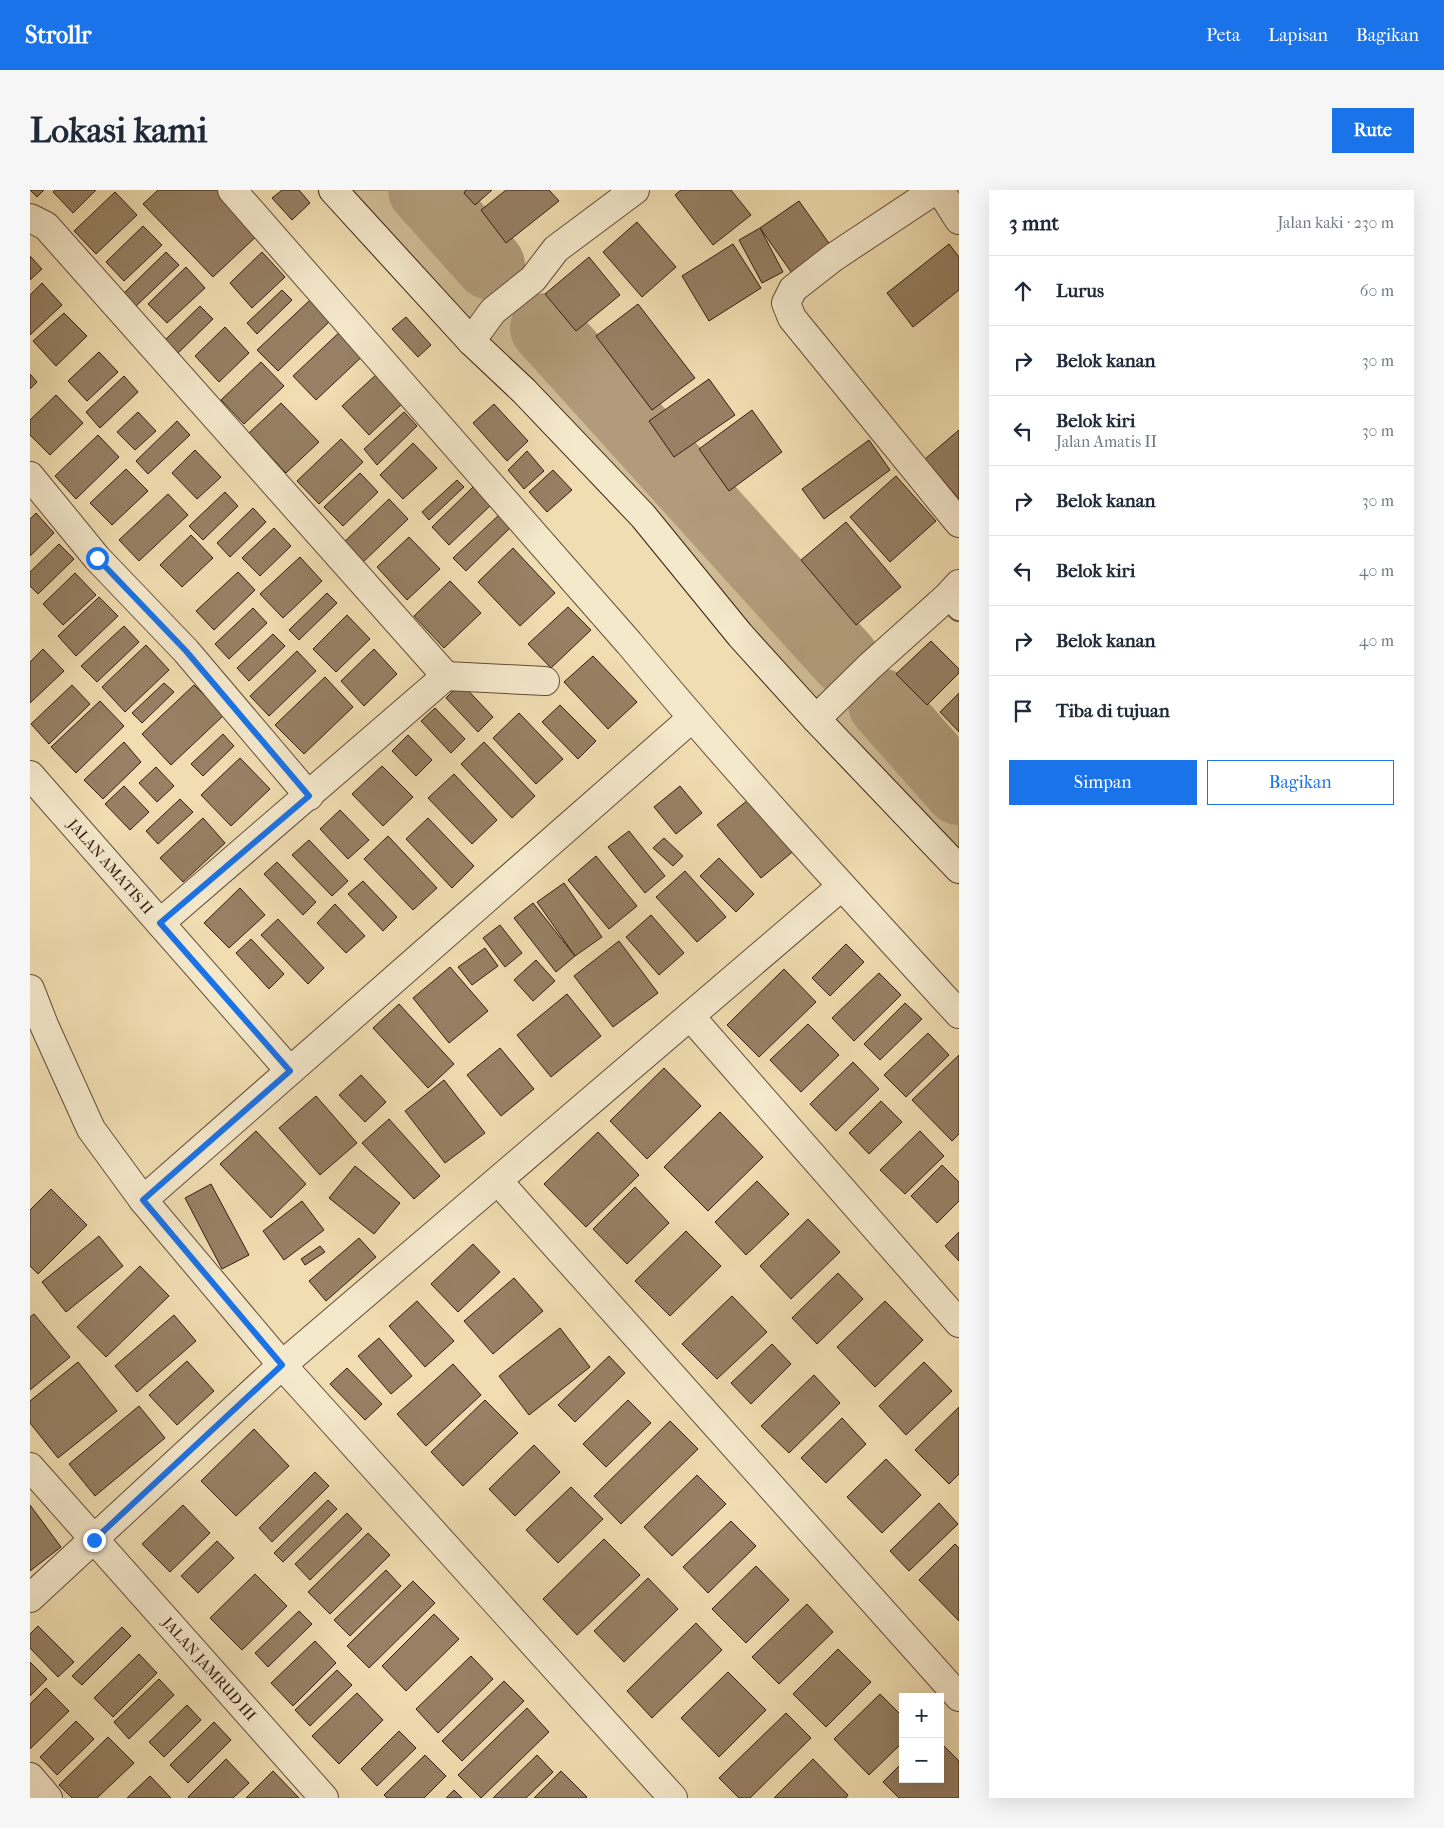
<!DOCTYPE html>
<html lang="id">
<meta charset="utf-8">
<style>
body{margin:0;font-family:"IM FELL French Canon",serif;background:#f6f6f7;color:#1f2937}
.controls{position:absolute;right:15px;bottom:15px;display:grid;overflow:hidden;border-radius:0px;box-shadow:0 5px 20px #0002}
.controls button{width:45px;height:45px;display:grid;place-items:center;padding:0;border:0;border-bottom:1px solid #e0e1e3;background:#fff;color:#1f2937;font:25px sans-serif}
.stop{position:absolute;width:15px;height:15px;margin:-11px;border:4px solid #1a73e8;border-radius:50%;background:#fff}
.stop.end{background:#1a73e8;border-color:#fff;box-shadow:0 1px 5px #0008}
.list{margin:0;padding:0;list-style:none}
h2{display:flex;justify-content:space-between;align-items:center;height:65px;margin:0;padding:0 20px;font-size:21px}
h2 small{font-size:16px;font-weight:400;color:#747a83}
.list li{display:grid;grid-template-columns:32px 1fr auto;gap:15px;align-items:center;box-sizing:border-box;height:70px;padding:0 20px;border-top:1px solid #e0e1e3}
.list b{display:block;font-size:19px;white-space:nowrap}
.list p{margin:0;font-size:16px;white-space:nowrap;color:#747a83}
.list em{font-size:16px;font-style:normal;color:#747a83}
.actions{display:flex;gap:10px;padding:15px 20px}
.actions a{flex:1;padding:11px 0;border:1px solid #1a73e8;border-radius:0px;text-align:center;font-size:18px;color:#1a73e8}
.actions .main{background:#1a73e8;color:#fff}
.icon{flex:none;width:28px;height:28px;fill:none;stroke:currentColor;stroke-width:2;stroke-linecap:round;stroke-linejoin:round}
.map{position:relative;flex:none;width:929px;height:1608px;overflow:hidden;border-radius:0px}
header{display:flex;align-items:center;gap:30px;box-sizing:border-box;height:70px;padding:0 25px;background:#1a73e8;color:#fff}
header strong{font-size:24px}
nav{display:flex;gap:28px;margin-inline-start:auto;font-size:18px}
.intro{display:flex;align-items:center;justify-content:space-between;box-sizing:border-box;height:120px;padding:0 30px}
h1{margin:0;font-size:35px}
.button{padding:12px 22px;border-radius:0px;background:#1a73e8;color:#fff;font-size:18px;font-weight:700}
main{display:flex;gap:30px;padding:0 30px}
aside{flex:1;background:#fff;border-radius:0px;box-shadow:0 5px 20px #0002}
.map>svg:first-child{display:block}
</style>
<header>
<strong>Strollr</strong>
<nav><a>Peta</a><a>Lapisan</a><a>Bagikan</a></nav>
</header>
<div class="intro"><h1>Lokasi kami</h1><a class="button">Rute</a></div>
<main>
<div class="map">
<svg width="929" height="1608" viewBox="0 0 929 1608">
<rect width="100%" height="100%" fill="#f0ddb1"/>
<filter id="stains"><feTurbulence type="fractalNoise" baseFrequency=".004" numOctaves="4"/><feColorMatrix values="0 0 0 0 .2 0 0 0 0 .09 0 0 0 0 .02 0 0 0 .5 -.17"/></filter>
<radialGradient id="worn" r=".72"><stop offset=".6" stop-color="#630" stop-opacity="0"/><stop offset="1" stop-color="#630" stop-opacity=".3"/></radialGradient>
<!-- green -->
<polygon fill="#d0bc96" stroke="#836c53" points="303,0 394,0 929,599 929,679"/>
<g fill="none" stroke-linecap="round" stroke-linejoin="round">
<!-- river -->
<g stroke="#b19b7a" stroke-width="70">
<polyline points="393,0 460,75"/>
<polyline points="515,138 815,470"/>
<polyline points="853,514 929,600"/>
</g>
</g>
<!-- building -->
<g fill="#978064" stroke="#361c10">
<polygon points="0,0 14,0 7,7"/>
<polygon points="25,0 66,0 43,23 23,2"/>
<polygon points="128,0 193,0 232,41 183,87 113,14"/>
<polygon points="252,0 269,0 280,13 262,30 242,8"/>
<polygon points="436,0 462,0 445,15 434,3"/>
<polygon points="476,0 519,0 529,11 476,53 451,20"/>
<polygon points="651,0 701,0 721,25 683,55 645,5"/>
<polygon points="85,2 107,25 66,64 44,41"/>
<polygon points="769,11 803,59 764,86 730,38"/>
<polygon points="607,32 646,77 612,107 573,62"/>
<polygon points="113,36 132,55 94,91 76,72"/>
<polygon points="730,38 753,82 732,93 709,50"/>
<polygon points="703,54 731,98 679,131 652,86"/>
<polygon points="919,54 929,67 929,100 883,137 857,103"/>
<polygon points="136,62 149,75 105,117 93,104"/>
<polygon points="232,62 255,87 222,118 200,93"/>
<polygon points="0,66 12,79 0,90"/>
<polygon points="559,67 590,105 546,141 515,104"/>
<polygon points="156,77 175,98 137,133 118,114"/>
<polygon points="12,93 32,115 0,145 0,105"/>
<polygon points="252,100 262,110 227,144 217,133"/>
<polygon points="280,110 300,131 248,181 227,160"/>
<polygon points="608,114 665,188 622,220 566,146"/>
<polygon points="170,116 183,129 146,165 133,152"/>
<polygon points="34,123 57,146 26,176 3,151"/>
<polygon points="376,127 401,155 388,167 362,139"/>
<polygon points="195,137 219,163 189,192 165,166"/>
<polygon points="315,137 338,161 286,210 263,186"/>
<polygon points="69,162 88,182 57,211 38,191"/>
<polygon points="231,172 254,196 214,234 191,210"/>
<polygon points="348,183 375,211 339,245 312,216"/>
<polygon points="0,184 7,192 0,199"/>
<polygon points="94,186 108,202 70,238 56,222"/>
<polygon points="679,189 705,225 644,267 619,231"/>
<polygon points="26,205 53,233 20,265 0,245 0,230"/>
<polygon points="251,213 289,252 256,283 219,243"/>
<polygon points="464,214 498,251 477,271 443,233"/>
<polygon points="722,220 752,262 699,301 669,259"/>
<polygon points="108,222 126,241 105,260 87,242"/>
<polygon points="374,222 387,236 347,275 334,259"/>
<polygon points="147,231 160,245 118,284 106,271"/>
<polygon points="929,240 929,309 895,269"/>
<polygon points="68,245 89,267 46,309 25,286"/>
<polygon points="311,249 333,272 289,314 267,291"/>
<polygon points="839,250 860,280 794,329 772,299"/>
<polygon points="383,253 407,278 373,309 350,285"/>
<polygon points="165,260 191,287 167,309 142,283"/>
<polygon points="497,261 514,281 494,299 478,280"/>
<polygon points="96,279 118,301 82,335 60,313"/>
<polygon points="523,280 542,300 517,322 499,302"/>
<polygon points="330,283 348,302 313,336 294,317"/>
<polygon points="866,286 906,331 860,372 820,327"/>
<polygon points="427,290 434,297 399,330 392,322"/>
<polygon points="443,297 461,315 419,355 402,337"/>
<polygon points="195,302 208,316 173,350 159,336"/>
<polygon points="138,304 158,325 109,371 89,350"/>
<polygon points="359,309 378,329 329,376 310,356"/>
<polygon points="223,318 236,332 200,367 187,353"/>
<polygon points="6,323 24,343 0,366 0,329"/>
<polygon points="470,324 482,336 436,381 423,368"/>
<polygon points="816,332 871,397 826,435 771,370"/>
<polygon points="244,338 261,356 230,386 212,368"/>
<polygon points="161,345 183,368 152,397 130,375"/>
<polygon points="379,347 410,379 377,410 347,377"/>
<polygon points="29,354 44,369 8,404 0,396 0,382"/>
<polygon points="483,358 525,403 490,436 448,392"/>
<polygon points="270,367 292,391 253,428 230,404"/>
<polygon points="208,382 225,400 184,440 166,421"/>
<polygon points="45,383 66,405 33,435 13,414"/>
<polygon points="420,391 451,423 414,458 384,426"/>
<polygon points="297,403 307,413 269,450 259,440"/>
<polygon points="69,407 88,426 46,466 28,446"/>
<polygon points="538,417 561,440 521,478 498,454"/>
<polygon points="223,418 237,433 199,469 185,454"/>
<polygon points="317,425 340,449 306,482 283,459"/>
<polygon points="94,436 109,452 67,492 51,476"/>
<polygon points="243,444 255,456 219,491 207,478"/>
<polygon points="901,451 929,479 929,483 897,515 866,484"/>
<polygon points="116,455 139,480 95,522 72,497"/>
<polygon points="13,459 34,481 0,513 0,472"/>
<polygon points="344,459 367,484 334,516 311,491"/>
<polygon points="267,461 286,481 239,526 220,506"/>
<polygon points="563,466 607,512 578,539 534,492"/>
<polygon points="295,487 323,517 274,564 245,535"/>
<polygon points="134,493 144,502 112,533 102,523"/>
<polygon points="431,493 463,527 448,542 416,508"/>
<polygon points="42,495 60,514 19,554 1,534"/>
<polygon points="164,495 194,525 141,575 112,544"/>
<polygon points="929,503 929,542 910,522"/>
<polygon points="70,511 94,536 46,583 21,557"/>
<polygon points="530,515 566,551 548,569 512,532"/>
<polygon points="405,518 435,549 421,563 391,531"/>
<polygon points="489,523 533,569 506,594 463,548"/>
<polygon points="193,544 204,556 173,586 161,574"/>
<polygon points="378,545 402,570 386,586 362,561"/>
<polygon points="94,552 111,572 73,609 54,590"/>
<polygon points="454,552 505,606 482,628 431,574"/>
<polygon points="210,568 240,599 201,636 171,605"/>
<polygon points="352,576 383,607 353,636 322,604"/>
<polygon points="126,577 144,596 127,612 109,593"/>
<polygon points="424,584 467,630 442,654 398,608"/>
<polygon points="94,596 119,622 100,640 75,614"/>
<polygon points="650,596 672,623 646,644 624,617"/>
<polygon points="723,606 766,659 731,688 687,635"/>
<polygon points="150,609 163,622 128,654 116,641"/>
<polygon points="310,620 339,650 318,669 290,639"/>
<polygon points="173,628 195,653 153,692 130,668"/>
<polygon points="398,628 444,676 422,698 376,649"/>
<polygon points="599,641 635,686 615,703 578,657"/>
<polygon points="358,646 407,698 383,720 334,669"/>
<polygon points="634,648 653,666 643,676 623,658"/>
<polygon points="279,650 318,691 302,706 262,665"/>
<polygon points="566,666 607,716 579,739 538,690"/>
<polygon points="689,668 724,704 706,722 670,686"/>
<polygon points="247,672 286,712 273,725 234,684"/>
<polygon points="655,681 696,727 667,752 626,707"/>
<polygon points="333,691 367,727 353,741 318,704"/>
<polygon points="534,693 572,747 545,766 507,712"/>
<polygon points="210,698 235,725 199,758 174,733"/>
<polygon points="503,713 545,766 526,782 484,728"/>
<polygon points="305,714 335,746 316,763 287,733"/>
<polygon points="621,725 654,763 629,785 596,747"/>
<polygon points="248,729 294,778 278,794 231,745"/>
<polygon points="470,735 492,763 475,777 453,748"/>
<polygon points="221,749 254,784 239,799 206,763"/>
<polygon points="589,751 628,803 583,837 544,786"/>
<polygon points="816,754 834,772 800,806 782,788"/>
<polygon points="455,758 468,776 442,795 428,777"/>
<polygon points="506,770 525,791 503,811 484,790"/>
<polygon points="420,777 458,821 419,853 383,808"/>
<polygon points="754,779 786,812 729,867 697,835"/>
<polygon points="849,783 871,805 824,851 802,828"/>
<polygon points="537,804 571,846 521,887 487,845"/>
<polygon points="875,813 892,829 850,870 834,854"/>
<polygon points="369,814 424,874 398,898 343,838"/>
<polygon points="778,834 809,865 771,902 740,870"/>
<polygon points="898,843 919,865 876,907 854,885"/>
<polygon points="470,858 504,899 471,926 437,885"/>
<polygon points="929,865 929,944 922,951 882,910"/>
<polygon points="823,872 849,899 806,941 780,914"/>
<polygon points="634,878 671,916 617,969 580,931"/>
<polygon points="331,885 356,912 335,932 309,905"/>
<polygon points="414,890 455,943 415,973 375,921"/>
<polygon points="286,906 327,953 290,985 249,938"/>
<polygon points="851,911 872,932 839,964 819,943"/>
<polygon points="690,922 733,967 678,1021 634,977"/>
<polygon points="359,929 410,986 384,1009 332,953"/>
<polygon points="226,941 276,994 241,1028 190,974"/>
<polygon points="890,941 914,966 875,1004 850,980"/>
<polygon points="568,942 609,985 556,1037 514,994"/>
<polygon points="912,975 929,992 929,1011 907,1033 881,1006"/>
<polygon points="325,976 370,1013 344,1044 299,1008"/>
<polygon points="727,991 759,1024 716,1065 685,1032"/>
<polygon points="181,994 219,1065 192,1079 155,1008"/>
<polygon points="605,997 639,1033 597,1074 563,1039"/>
<polygon points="21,999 57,1035 8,1084 0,1076 0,1020"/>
<polygon points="272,1011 294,1040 254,1070 233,1041"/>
<polygon points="778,1029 810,1062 761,1109 730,1076"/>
<polygon points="656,1041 691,1076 640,1126 605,1091"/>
<polygon points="929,1042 929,1071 915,1056"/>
<polygon points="69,1046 93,1076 36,1122 12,1092"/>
<polygon points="329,1048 346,1067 296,1111 279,1091"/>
<polygon points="443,1054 470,1082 428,1122 401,1094"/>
<polygon points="290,1056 295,1062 275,1075 271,1069"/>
<polygon points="110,1076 139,1106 76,1167 47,1137"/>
<polygon points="808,1083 833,1109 787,1154 762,1128"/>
<polygon points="484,1088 513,1121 463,1164 434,1131"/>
<polygon points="702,1106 737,1142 687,1189 652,1154"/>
<polygon points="387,1111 424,1151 395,1177 359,1136"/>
<polygon points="855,1111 893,1150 845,1197 807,1157"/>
<polygon points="4,1124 40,1167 0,1200 0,1127"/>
<polygon points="144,1125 166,1151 107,1202 85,1176"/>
<polygon points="530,1138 560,1177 499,1225 469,1186"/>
<polygon points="349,1148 382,1186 361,1204 328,1166"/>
<polygon points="742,1154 761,1174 721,1214 701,1193"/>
<polygon points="579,1166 595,1183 545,1232 528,1215"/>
<polygon points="157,1171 184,1201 147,1235 119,1205"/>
<polygon points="48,1172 87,1221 28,1268 0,1233 0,1211"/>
<polygon points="894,1172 922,1201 876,1245 849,1216"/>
<polygon points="423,1174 451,1205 396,1256 367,1224"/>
<polygon points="317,1178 352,1214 335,1230 300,1194"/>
<polygon points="784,1185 810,1213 759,1263 731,1236"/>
<polygon points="455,1210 488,1243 433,1296 401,1262"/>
<polygon points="598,1210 621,1233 576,1277 553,1254"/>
<polygon points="109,1216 135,1248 65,1306 39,1274"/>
<polygon points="929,1217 929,1284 919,1294 885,1260"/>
<polygon points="812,1228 836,1254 796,1293 771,1268"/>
<polygon points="640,1231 668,1259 591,1334 564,1306"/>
<polygon points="224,1239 259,1276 206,1326 171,1291"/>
<polygon points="504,1255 530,1282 485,1326 459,1299"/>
<polygon points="856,1269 891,1305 852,1343 817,1307"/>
<polygon points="285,1282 299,1296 242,1352 229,1338"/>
<polygon points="667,1285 696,1314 642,1366 614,1337"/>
<polygon points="541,1297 573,1329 528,1373 496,1340"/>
<polygon points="298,1310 307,1319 253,1372 244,1363"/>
<polygon points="909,1313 928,1334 879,1381 860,1361"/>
<polygon points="0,1315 31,1357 0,1381"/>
<polygon points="153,1315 180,1343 140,1382 112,1354"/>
<polygon points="317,1323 332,1339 280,1390 265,1374"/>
<polygon points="701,1331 726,1356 678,1403 653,1377"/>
<polygon points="338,1343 360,1365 300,1424 278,1402"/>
<polygon points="574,1349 610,1385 547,1445 513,1409"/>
<polygon points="187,1351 204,1368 168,1403 151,1386"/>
<polygon points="925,1354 929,1358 929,1431 889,1390"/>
<polygon points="726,1376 759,1410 716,1453 682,1419"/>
<polygon points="356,1380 371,1396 320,1446 304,1430"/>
<polygon points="225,1384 257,1416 212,1460 180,1428"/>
<polygon points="618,1388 648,1419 594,1472 564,1441"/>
<polygon points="383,1391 405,1413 339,1478 317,1456"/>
<polygon points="777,1414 803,1442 749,1494 722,1467"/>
<polygon points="269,1421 282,1434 238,1477 225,1463"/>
<polygon points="404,1424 429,1449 376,1501 352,1476"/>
<polygon points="666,1433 692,1460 622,1528 597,1501"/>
<polygon points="8,1436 44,1472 28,1487 0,1458 0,1444"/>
<polygon points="92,1437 101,1446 52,1495 42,1486"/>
<polygon points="285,1451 306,1473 263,1516 241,1493"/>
<polygon points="808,1459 841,1492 796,1537 763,1504"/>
<polygon points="109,1464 127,1483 83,1527 64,1508"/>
<polygon points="441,1466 463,1489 408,1543 386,1519"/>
<polygon points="0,1472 17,1489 0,1506"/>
<polygon points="307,1480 322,1495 280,1536 265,1520"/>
<polygon points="698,1482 736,1520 689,1567 651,1528"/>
<polygon points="129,1489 144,1505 99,1549 84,1532"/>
<polygon points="474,1491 494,1511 432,1571 412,1551"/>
<polygon points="16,1498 39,1521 0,1559 0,1514"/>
<polygon points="327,1503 353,1530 309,1574 282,1546"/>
<polygon points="850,1504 873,1527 873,1552 839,1585 804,1549"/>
<polygon points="157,1515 171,1530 134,1567 119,1552"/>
<polygon points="497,1518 519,1542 451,1608 428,1585"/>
<polygon points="756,1523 781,1548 720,1608 709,1608 689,1588"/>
<polygon points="46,1531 64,1549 27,1585 10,1567"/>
<polygon points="184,1532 201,1550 158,1593 140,1575"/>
<polygon points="369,1541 386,1558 347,1596 331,1579"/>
<polygon points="78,1547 104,1573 67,1608 42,1608 29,1595"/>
<polygon points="910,1552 929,1571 929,1608 869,1608 853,1592 873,1572 873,1589 910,1589"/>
<polygon points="395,1565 416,1586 394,1608 357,1608 354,1605"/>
<polygon points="507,1565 523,1582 496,1608 463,1608"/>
<polygon points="196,1569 219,1593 203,1608 159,1608 158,1607"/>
<polygon points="783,1569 818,1605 816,1608 744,1608"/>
<polygon points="243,1581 269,1608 216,1608"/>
<polygon points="531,1581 557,1607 556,1608 504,1608"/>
<polygon points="120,1586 141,1608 97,1608"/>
<polygon points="424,1600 432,1608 416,1608"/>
</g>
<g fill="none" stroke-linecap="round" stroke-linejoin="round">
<defs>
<polyline id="lane" points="917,407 929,420"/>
<g id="street">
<path d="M202,0L599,453C705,580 817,702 929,824"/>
<polyline points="905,0 804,67 763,99 756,113 762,128 929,333"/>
<polyline points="910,0 929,30"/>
<polyline points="0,28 16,36 416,486 130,733"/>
<polyline points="441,151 463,121 503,89 526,59 605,0"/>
<polyline points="0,286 67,368 156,461 279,606"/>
<polyline points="416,486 515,491"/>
<polyline points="786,529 839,477 917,407 929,394"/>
<path id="s1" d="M0,585L260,881"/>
<polyline points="0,799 14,835 61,939 113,1010"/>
<polyline points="660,826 929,1133"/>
<polyline points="468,991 929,1507"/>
<path id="s2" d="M0,1277L294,1608"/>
<polyline points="0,1408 252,1175 812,696"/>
<polyline points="0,1587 18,1608"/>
<polyline points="643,1608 252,1175 113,1010 662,528"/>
</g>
<polyline id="secondary" points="303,0 441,151 494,201 613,326 710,445 786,529 929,679"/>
</defs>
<!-- lane casing -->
<use href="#lane" stroke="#644c38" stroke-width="24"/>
<!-- street casing -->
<use href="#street" stroke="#644c38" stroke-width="30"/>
<!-- secondary casing -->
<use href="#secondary" stroke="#361c10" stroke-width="30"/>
<!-- lane -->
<use href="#lane" stroke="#f5e9cc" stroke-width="21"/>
<!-- street -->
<use href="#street" stroke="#f5e9cc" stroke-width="28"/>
<!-- secondary -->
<use href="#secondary" stroke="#f5e9cc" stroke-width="28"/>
</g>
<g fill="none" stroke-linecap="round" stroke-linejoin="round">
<!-- route -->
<polyline stroke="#1a73e8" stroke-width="6" points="64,1350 252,1175 113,1010 260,881 130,733 279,606 156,461 67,368"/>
</g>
<g text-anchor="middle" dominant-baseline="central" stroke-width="5" stroke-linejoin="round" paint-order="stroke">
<!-- street labels -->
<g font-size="15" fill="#361c10" stroke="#f5e9cc">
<text stroke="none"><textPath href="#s1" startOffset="122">JALAN AMATIS II</textPath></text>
<text stroke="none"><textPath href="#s2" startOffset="270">JALAN JAMRUD III</textPath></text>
</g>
</g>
<rect width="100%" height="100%" filter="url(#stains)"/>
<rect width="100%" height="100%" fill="url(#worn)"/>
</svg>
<div class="controls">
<button>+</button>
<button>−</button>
</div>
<div class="stop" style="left:67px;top:368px"></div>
<div class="stop end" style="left:64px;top:1350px"></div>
</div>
<aside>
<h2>3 mnt<small>Jalan kaki · 230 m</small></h2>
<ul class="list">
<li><svg class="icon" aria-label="ahead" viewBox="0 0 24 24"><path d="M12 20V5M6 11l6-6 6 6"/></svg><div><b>Lurus</b></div><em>60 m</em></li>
<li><svg class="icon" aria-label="right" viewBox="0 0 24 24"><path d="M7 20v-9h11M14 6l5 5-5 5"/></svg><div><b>Belok kanan</b></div><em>30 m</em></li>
<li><svg class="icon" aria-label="left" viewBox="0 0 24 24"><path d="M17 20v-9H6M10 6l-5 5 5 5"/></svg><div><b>Belok kiri</b><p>Jalan Amatis II</p></div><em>30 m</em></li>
<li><svg class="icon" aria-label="right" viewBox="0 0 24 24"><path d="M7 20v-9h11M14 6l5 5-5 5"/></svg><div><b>Belok kanan</b></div><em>30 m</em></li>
<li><svg class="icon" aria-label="left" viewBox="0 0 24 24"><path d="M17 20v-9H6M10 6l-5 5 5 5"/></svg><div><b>Belok kiri</b></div><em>40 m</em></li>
<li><svg class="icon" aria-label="right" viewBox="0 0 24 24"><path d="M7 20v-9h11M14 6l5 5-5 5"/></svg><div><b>Belok kanan</b></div><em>40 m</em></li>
<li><svg class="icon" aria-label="arrive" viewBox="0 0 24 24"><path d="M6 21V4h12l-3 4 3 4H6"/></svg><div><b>Tiba di tujuan</b></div></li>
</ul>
<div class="actions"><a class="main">Simpan</a><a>Bagikan</a></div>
</aside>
</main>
